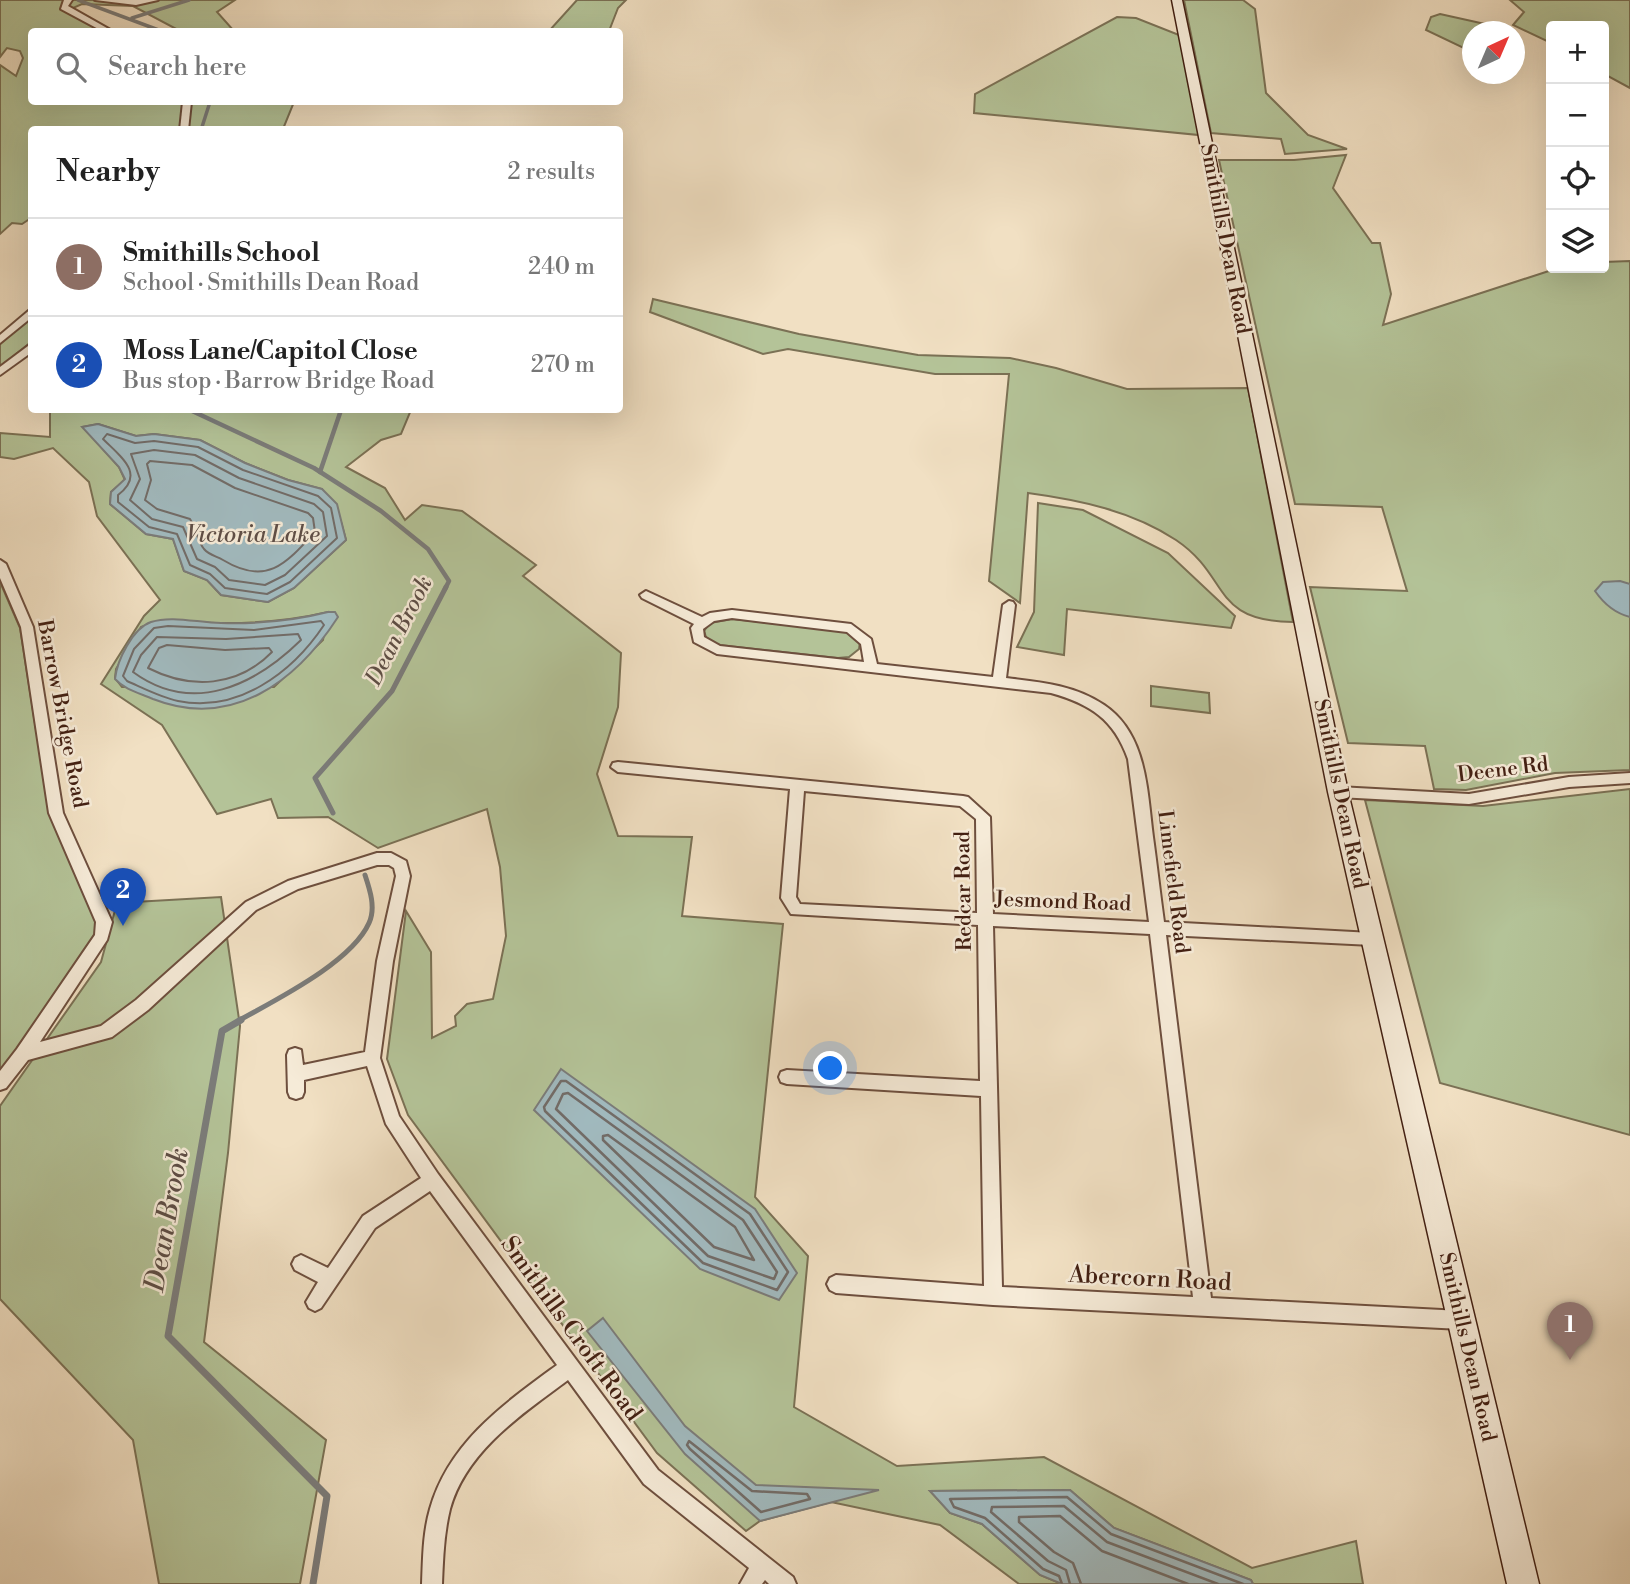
<!DOCTYPE html>
<meta charset="utf-8">
<style>
body{margin:0;font-family:"Libre Bodoni",serif;background:#f6f6f6;color:#222}
.controls{position:absolute;right:21px;top:21px;display:grid;overflow:hidden;border-radius:7px;box-shadow:0 7px 28px #0002}
.controls button{width:63px;height:63px;display:grid;place-items:center;padding:0;border:0;border-bottom:2px solid #e0e0e0;background:#fff;color:#222;font:35px sans-serif}
.compass{position:absolute;left:1462px;top:21px;width:63px;height:63px;border-radius:50%;background:#fff;box-shadow:0 7px 28px #0002;rotate:44deg}
.you{position:absolute;left:831px;top:1069px;width:24px;height:24px;margin:-18px;border:5px solid #fff;border-radius:50%;background:#1a73e8;box-shadow:0 0 0 10px #1a73e833}
.badge{display:grid;place-items:center;width:46px;height:46px;border-radius:50%;background:#1a73e8;color:#fff;font-size:23px;font-weight:700}
.pin{position:absolute;translate:-50% -58px;filter:drop-shadow(0 2px 4px #0008)}
.pin::after{content:'';position:absolute;top:37px;width:24px;height:21px;background:inherit;clip-path:polygon(0 0,100% 0,50% 100%)}
.list{margin:0;padding:0;list-style:none}
h2{display:flex;justify-content:space-between;align-items:center;height:91px;margin:0;padding:0 28px;font-size:30px}
h2 small{font-size:23px;font-weight:400;color:#767676}
.list li{display:grid;grid-template-columns:46px 1fr auto;gap:21px;align-items:center;box-sizing:border-box;height:98px;padding:0 28px;border-top:2px solid #e0e0e0}
.list b{display:block;font-size:26px;white-space:nowrap}
.list p{margin:0;font-size:23px;white-space:nowrap;color:#767676}
.list em{font-size:23px;font-style:normal;color:#767676}
.icon{flex:none;width:38px;height:38px;fill:none;stroke:currentColor;stroke-width:2;stroke-linecap:round;stroke-linejoin:round}
.map{position:relative;flex:none;width:1630px;height:1584px;overflow:hidden}
.search{position:absolute;background:#fff;box-shadow:0 7px 28px #0002;left:28px;top:28px;width:595px;height:77px;display:flex;align-items:center;gap:18px;box-sizing:border-box;padding:0 24px;border-radius:7px;color:#767676;font-size:26px}
.panel{position:absolute;background:#fff;box-shadow:0 7px 28px #0002;left:28px;top:126px;width:595px;height:287px;border-radius:7px}
.map>svg:first-child{display:block}
</style>
<div class="map">
<svg width="1630" height="1584" viewBox="0 0 1630 1584">
<rect width="100%" height="100%" fill="#f1e0c3"/>
<filter id="stains"><feTurbulence type="fractalNoise" baseFrequency=".00286" numOctaves="4"/><feColorMatrix values="0 0 0 0 .2 0 0 0 0 .09 0 0 0 0 .02 0 0 0 .5 -.17"/></filter>
<radialGradient id="worn" r=".72"><stop offset=".6" stop-color="#630" stop-opacity="0"/><stop offset="1" stop-color="#630" stop-opacity=".3"/></radialGradient>
<!-- green -->
<g fill="#b4c398" stroke="#7b7155" stroke-width="2" fill-rule="evenodd">
<polygon points="0,0 235,0 217,12 234,31 180,31 133,6 82,4 66,11 104,31 32,32 32,102 294,102 283,129 32,130 31,218 22,224 12,223 0,234 0,65 16,76 23,58 20,51 7,48 0,57"/>
<polygon points="577,0 626,0 618,8 609,31 549,31"/>
<polygon points="1184,0 1243,0 1255,9 1266,93 1308,135 1347,149 1285,154 1281,139 1211,133"/>
<polygon points="1510,0 1630,0 1630,88 1604,74 1604,26 1551,26 1551,43 1513,25 1524,12"/>
<polygon points="1440,14 1512,30 1472,32 1472,52 1426,30 1431,17"/>
<polygon points="1117,17 1136,18 1179,35 1199,135 974,113 975,94"/>
<polygon points="1346,155 1333,188 1372,243 1380,243 1391,294 1383,325 1558,268 1604,268 1604,262 1630,261 1630,770 1555,773 1466,790 1434,789 1425,746 1348,743 1310,587 1407,591 1382,507 1295,504 1219,160 1294,160"/>
<path d="M653,299L799,334L918,355L1010,358L1056,368L1127,389L1248,388L1293,622C1210,621 1231,577 1176,540C1132,511 1080,500 1028,493L1020,603L989,581L1009,374H935L788,349L763,354L650,312Z"/>
<polygon points="31,314 31,342 0,367 0,344"/>
<path d="M50,410H411L401,434L381,440L346,467L385,488L405,520L422,505L462,511L536,565L523,576L621,653L618,707L597,774L618,836L692,837L682,916L783,924L755,1197L808,1256L794,1407L897,1466L1044,1457L1252,1568L1356,1541L1363,1584H1253L1251,1580L1114,1528L1070,1490L930,1491L950,1513L982,1524L1040,1575L1062,1584H1019L940,1525L831,1502L760,1521L746,1531L657,1453L408,1115L387,1059L406,911L431,952L432,1038L456,1026L455,1016L467,1004L493,999L506,936L500,867L487,809L378,848L328,817L278,818L271,799L217,814L162,725L101,684L144,616L160,600L97,516L89,482L53,448L14,459L0,457V433L50,437ZM98,424L136,436L154,434L200,440L245,463L288,480L322,489L341,522L346,540L294,588L268,602L221,595L207,580L184,571L173,539L146,534L110,504L111,492L125,480L119,467L83,427ZM328,612L323,640L274,687H122L115,678L116,669L141,627C175,616 192,624 226,623C261,623 294,620 328,612Z"/>
<polygon points="1038,503 1083,510 1168,553 1235,616 1231,628 1067,609 1064,655 1017,647 1034,612"/>
<polygon points="0,582 20,628 36,730 56,813 104,922 0,1078"/>
<polygon points="732,619 846,631 860,641 859,649 849,657 838,658 719,645 707,640 704,631 710,623"/>
<polygon points="1151,686 1209,693 1210,713 1151,706"/>
<polygon points="1630,789 1630,1135 1440,1083 1365,800 1483,806"/>
<polygon points="221,897 240,1026 228,1153 204,1342 326,1440 300,1584 159,1584 133,1440 0,1299 0,1106 101,962 117,903"/>
</g>
<!-- water -->
<g fill="#a1babf" stroke="#7b7c7a" stroke-width="2">
<polygon points="98,424 136,436 154,434 200,440 245,463 288,480 322,489 337,504 346,540 294,588 268,602 221,595 207,580 184,571 173,539 146,534 110,504 111,492 125,479 119,467 82,427"/>
<path d="M1620,581L1630,584V617C1614,613 1604,604 1595,591L1603,582Z"/>
<path d="M328,612H335L338,617C296,682 232,730 153,699C139,693 125,690 115,679C117,660 133,628 151,622C172,615 199,623 221,623C257,624 293,621 328,612Z"/>
<polygon points="561,1069 755,1209 797,1273 779,1300 700,1269 534,1110"/>
<polygon points="603,1318 685,1426 756,1485 879,1490 760,1521 685,1454 587,1331"/>
<polygon points="1070,1490 1114,1528 1251,1580 1253,1584 1062,1584 1040,1575 982,1524 950,1513 930,1491"/>
</g>
<g fill="none" stroke-linecap="round" stroke-linejoin="round">
<!-- shore-far1 -->
<g stroke="#726c68" stroke-width="2">
<path d="M107,434L135,443L154,441L198,447L243,470L318,496L331,508L337,538L290,582L267,594L225,588L210,574L190,565L177,534L149,527L118,502V495C146,474 121,457 103,439Z"/>
<polygon points="154,450 195,455 239,478 314,504 323,512 327,536 285,575 265,585 229,580 215,567 197,559 183,527 152,519 130,500 140,479 131,454"/>
<path d="M150,461L192,465L235,488L308,513L313,518L315,532C285,565 266,586 223,560C216,556 209,555 204,549C197,540 196,528 190,519L157,509L145,500L151,480L147,464Z"/>
<path d="M321,621L324,625C292,673 238,713 178,701C160,697 143,688 127,681L123,676L134,649L154,628L168,626L254,630Z"/>
<path d="M298,634L301,640C255,685 193,716 133,672L141,655L157,637L226,639Z"/>
<path d="M167,645L225,650L269,648L272,652C238,687 191,690 148,668L159,648Z"/>
</g>
<!-- shore -->
<g stroke="#726c68" stroke-width="2.5">
<polygon points="561,1081 566,1081 750,1214 788,1272 777,1290 703,1263 545,1111 544,1107"/>
<polygon points="568,1093 743,1220 777,1272 774,1279 708,1256 556,1109 563,1094"/>
<polygon points="608,1135 735,1227 754,1260 714,1247 603,1140 603,1136"/>
<polygon points="689,1441 752,1491 807,1494 810,1499 761,1512 690,1449 687,1445"/>
<polyline points="1062,1584 1059,1576 1043,1569 985,1518 954,1507 950,1499 1067,1497 1111,1534 1243,1584"/>
<polyline points="1070,1584 1066,1570 1048,1561 991,1512 992,1507 1064,1506 1107,1542 1218,1584"/>
<polyline points="1081,1584 1073,1563 1054,1552 1019,1522 1019,1517 1060,1516 1102,1551 1188,1584"/>
</g>
<!-- stream-far3 -->
<g stroke="#7b7c7a" stroke-width="3.5">
<polyline points="78,0 164,32"/>
<polyline points="132,18 189,0"/>
<polyline points="201,130 210,102"/>
</g>
<!-- stream-far2 -->
<g stroke="#7b7c7a" stroke-width="4.5">
<polyline points="190,410 314,468 381,511 428,549 449,581 445,589"/>
<polyline points="320,472 341,410"/>
</g>
<!-- stream-far1 -->
<g stroke="#7b7c7a" stroke-width="5">
<polyline points="333,813 315,778 392,691 446,587"/>
<path d="M238,1021C275,1000 351,963 369,923C376,908 370,890 365,875"/>
</g>
<!-- stream -->
<polyline stroke="#7b7c7a" stroke-width="7" points="241,1020 222,1031 168,1336 327,1496 313,1584"/>
<defs>
<g id="street">
<polygon points="64,0 72,0 68,6 114,32 104,32 61,9"/>
<polygon points="95,0 158,0 136,5"/>
<polygon points="183,102 191,102 188,130 180,130"/>
<polygon points="32,308 32,317 0,343 0,335"/>
<polygon points="32,343 32,352 0,375 0,367"/>
<path d="M0,560L6,564L33,627L63,813L112,922L107,940L40,1042L101,1026L136,1000L246,902L288,881L377,853H391L406,861L410,876L393,961L380,1058L399,1116L438,1174L658,1470L793,1577L796,1584H769L765,1580L762,1584H740L749,1568L644,1484L568,1380C522,1414 466,1451 450,1509C444,1533 443,1559 442,1584H422C423,1559 423,1533 430,1509C449,1442 504,1404 557,1365L430,1191L375,1228L321,1308L315,1311L309,1308L306,1302L318,1282L295,1270L292,1264L295,1258L301,1255L328,1268L363,1216L421,1178L386,1124L367,1066L304,1080V1092L302,1097L296,1099L290,1097L288,1092L287,1055L289,1050L295,1048L301,1050L303,1065L365,1052L377,961L396,876L394,868L389,865H377L298,889L256,910L148,1010L112,1037L28,1060L6,1088L0,1090V1071L17,1049L95,935L96,922L49,813L21,627L0,578Z"/>
<path d="M646,591L702,617L710,613L732,610L851,624L871,639L877,664L993,677L1003,605L1009,601L1013,602L1015,605L1006,678C1040,682 1075,685 1104,705C1147,734 1147,790 1153,837C1157,865 1160,894 1164,922L1372,933L1377,935L1380,939L1377,943L1372,945L1166,935L1211,1298L1461,1311L1468,1313L1470,1320L1468,1327L1461,1329L993,1305L836,1293L830,1290L827,1284L830,1278L836,1275L984,1286L981,1096L787,1084L781,1082L779,1077L781,1072L787,1070L980,1081L978,925L791,914L781,898L790,789L618,772L611,767L613,763L618,762L963,796L968,797L990,817L993,914L1149,922L1128,759C1114,719 1090,704 1051,693L717,654L694,642L691,628L694,624L642,598L640,595ZM732,618L847,632L861,644L864,662L720,646L704,637L703,629L714,621ZM804,791L960,806L976,819L977,913L800,904L796,897ZM993,926L1150,934L1193,1297L1002,1287Z"/>
<polygon points="1630,773 1630,783 1569,787 1469,804 1338,797 1331,792 1338,787 1469,794 1569,777"/>
</g>
<polygon id="secondary" points="1172,0 1182,0 1348,792 1539,1584 1507,1584 1328,792"/>
</defs>
<!-- street casing -->
<use href="#street" stroke="#6e4f3e" stroke-width="4"/>
<!-- secondary casing -->
<use href="#secondary" stroke="#421f12" stroke-width="3"/>
<!-- street -->
<use href="#street" fill="#f6ebd8" fill-rule="evenodd"/>
<!-- secondary -->
<use href="#secondary" fill="#f6ebd8" fill-rule="evenodd"/>
</g>
<g text-anchor="middle" dominant-baseline="central" stroke-width="5" stroke-linejoin="round" paint-order="stroke">
<!-- street labels -->
<g font-size="21" fill="#421f12" stroke="#f6ebd8">
<text transform="translate(1225 239) rotate(79)">Smithills Dean Road</text>
<text transform="translate(62 714) rotate(79)">Barrow Bridge Road</text>
<text transform="translate(1503 770) rotate(-7)">Deene Rd</text>
<text transform="translate(1340 794) rotate(78)">Smithills Dean Road</text>
<text transform="translate(1173 882) rotate(83)">Limefield Road</text>
<text transform="translate(964 891) rotate(-91)">Redcar Road</text>
<text transform="translate(1063 902) rotate(2)">Jesmond Road</text>
<text transform="translate(1467 1347) rotate(77)">Smithills Dean Road</text>
</g>
<!-- water labels -->
<g font-size="23" font-style="italic" fill="#5e4e46" stroke="#f6ebd8">
<text x="253" y="535">Victoria Lake</text>
<text transform="translate(399 631) rotate(-63)">Dean Brook</text>
</g>
<!-- near-street labels -->
<g font-size="24" fill="#421f12" stroke="#f6ebd8">
<text transform="translate(1150 1279) rotate(3)">Abercorn Road</text>
<text transform="translate(571 1329) rotate(54)">Smithills Croft Road</text>
</g>
<!-- near-water labels -->
<g font-size="28" font-style="italic" fill="#5e4e46" stroke="#f6ebd8">
<text transform="translate(167 1220) rotate(-80)">Dean Brook</text>
</g>
</g>
<rect width="100%" height="100%" filter="url(#stains)"/>
<rect width="100%" height="100%" fill="url(#worn)"/>
</svg>
<div class="controls">
<button>+</button>
<button>−</button>
<button><svg class="icon" aria-label="locate" viewBox="0 0 24 24"><circle cx="12" cy="12" r="6"/><path d="M12 2v4M12 18v4M2 12h4M18 12h4"/></svg></button>
<button><svg class="icon" aria-label="layers" viewBox="0 0 24 24"><path d="M12 4l9 5-9 5-9-5zM3 14l9 5 9-5"/></svg></button>
</div>
<svg class="compass" viewBox="-18 -18 36 36"><path d="M0-13l5 13h-10z" fill="#e53935"/><path d="M0 13l5-13h-10z" fill="#767676"/></svg>
<div class="you"></div>
<div class="pin badge" style="left:1570px;top:1360px;background:#8d6e63">1</div>
<div class="pin badge" style="left:123px;top:926px;background:#1a4fb4">2</div>
<div class="search"><svg class="icon" aria-label="search" viewBox="0 0 24 24"><circle cx="10" cy="10" r="6"/><path d="M15 15l6 6"/></svg>Search here</div>
<section class="panel">
<h2>Nearby<small>2 results</small></h2>
<ul class="list">
<li><span class="badge" style="background:#8d6e63">1</span><div><b>Smithills School</b><p>School · Smithills Dean Road</p></div><em>240 m</em></li>
<li><span class="badge" style="background:#1a4fb4">2</span><div><b>Moss Lane/Capitol Close</b><p>Bus stop · Barrow Bridge Road</p></div><em>270 m</em></li>
</ul>
</section>
</div>
